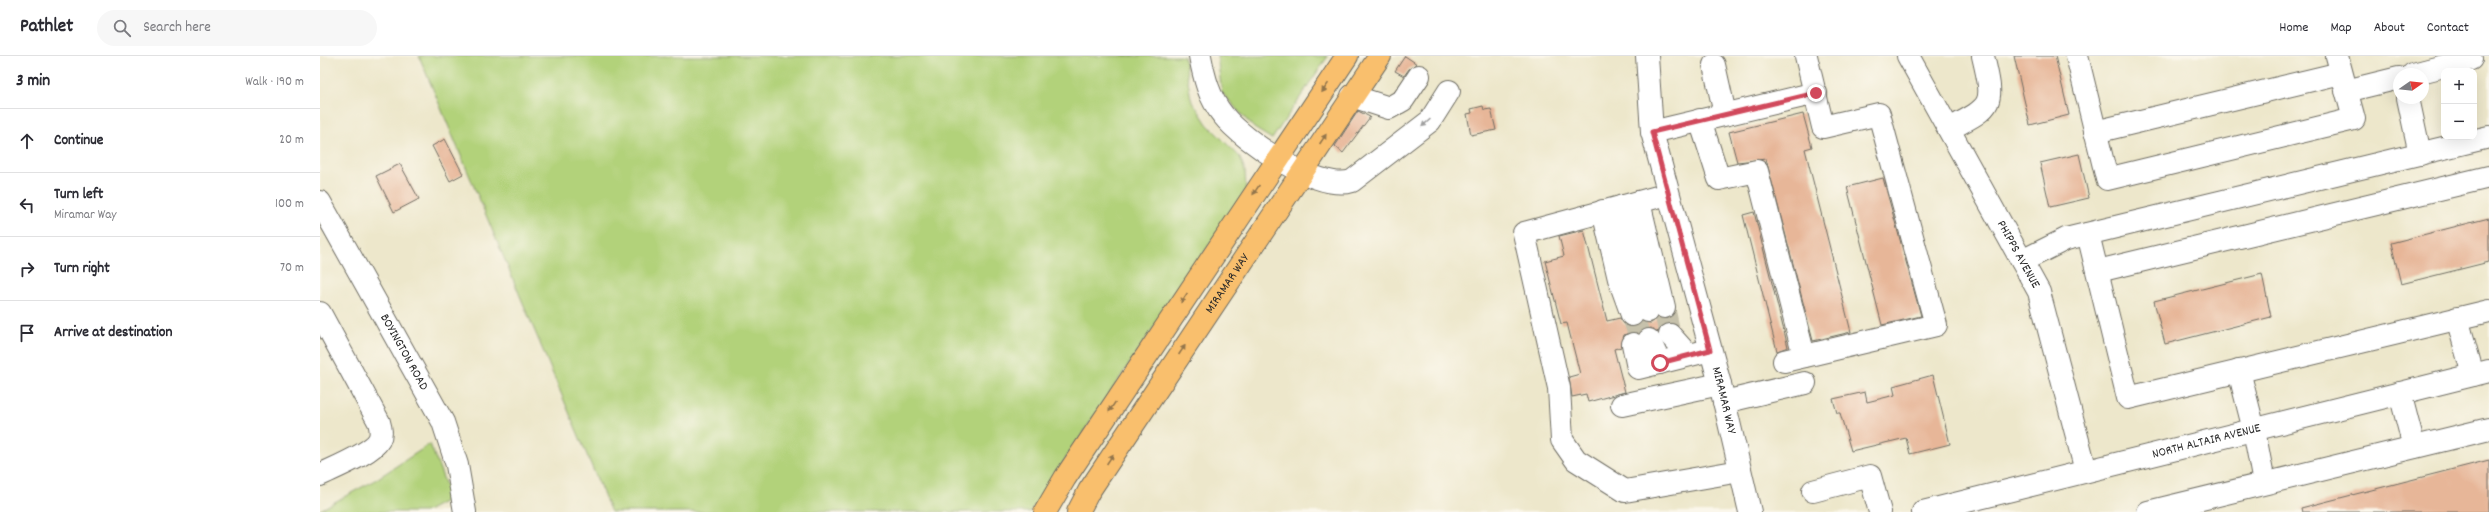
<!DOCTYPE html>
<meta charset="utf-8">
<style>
body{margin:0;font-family:Dekko,sans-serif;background:#f7f7f7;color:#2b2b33}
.controls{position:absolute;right:12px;top:12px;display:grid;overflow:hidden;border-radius:8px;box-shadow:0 4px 16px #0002}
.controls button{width:36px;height:36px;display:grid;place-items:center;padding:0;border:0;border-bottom:1px solid #e1e1e2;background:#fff;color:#2b2b33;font:20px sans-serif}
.compass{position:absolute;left:2073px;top:12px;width:36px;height:36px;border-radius:50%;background:#fff;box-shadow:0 4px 16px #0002;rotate:76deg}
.stop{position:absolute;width:12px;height:12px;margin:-9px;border:3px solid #d1495b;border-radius:50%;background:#fff}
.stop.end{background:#d1495b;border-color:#fff;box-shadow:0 1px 4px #0008}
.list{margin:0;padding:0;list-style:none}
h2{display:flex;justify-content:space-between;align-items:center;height:52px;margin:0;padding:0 16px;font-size:17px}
h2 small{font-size:13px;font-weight:400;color:#7c7c81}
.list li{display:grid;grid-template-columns:26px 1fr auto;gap:12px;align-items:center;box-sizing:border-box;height:64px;padding:0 16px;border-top:1px solid #e1e1e2}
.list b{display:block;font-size:15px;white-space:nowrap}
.list p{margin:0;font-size:13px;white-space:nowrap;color:#7c7c81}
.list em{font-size:13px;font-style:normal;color:#7c7c81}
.icon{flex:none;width:22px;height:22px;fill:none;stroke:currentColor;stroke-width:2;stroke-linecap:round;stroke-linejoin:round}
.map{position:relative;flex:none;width:2169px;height:456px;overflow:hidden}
header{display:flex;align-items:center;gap:24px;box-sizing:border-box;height:56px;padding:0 20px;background:#fff;border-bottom:1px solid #e1e1e2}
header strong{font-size:19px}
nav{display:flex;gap:22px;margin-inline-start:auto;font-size:14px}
.search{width:280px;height:36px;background:#f7f7f7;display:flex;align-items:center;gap:10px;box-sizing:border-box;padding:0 14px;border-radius:22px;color:#7c7c81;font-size:15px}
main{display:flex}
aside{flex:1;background:#fff}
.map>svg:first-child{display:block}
</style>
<header>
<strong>Pathlet</strong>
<div class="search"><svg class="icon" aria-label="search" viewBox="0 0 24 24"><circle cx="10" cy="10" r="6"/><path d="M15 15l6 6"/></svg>Search here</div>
<nav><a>Home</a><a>Map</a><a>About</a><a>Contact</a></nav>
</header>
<main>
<aside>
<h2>3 min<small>Walk · 190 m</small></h2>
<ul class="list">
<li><svg class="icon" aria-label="ahead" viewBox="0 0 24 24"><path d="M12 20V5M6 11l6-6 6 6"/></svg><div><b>Continue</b></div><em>20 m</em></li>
<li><svg class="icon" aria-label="left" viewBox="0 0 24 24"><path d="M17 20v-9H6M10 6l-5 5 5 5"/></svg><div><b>Turn left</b><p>Miramar Way</p></div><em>100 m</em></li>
<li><svg class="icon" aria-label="right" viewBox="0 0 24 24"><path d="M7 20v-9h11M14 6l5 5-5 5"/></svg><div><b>Turn right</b></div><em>70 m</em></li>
<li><svg class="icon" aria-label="arrive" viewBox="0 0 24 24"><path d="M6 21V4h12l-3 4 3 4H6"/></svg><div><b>Arrive at destination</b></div></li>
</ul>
</aside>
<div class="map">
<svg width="2169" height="456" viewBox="0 0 2169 456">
<rect width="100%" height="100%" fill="#fbf7ec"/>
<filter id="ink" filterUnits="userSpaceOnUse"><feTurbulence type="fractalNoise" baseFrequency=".025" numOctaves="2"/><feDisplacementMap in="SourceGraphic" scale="8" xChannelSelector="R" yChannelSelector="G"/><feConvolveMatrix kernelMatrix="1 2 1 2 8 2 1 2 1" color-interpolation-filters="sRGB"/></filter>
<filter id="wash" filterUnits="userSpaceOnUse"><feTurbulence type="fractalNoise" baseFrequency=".012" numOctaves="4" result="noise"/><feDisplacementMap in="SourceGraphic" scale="16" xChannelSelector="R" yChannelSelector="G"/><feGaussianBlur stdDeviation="0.9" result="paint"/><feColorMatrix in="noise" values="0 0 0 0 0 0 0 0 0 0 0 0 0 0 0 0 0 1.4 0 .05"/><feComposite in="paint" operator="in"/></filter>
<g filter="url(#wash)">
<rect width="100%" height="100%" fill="#ede7cb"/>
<!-- green -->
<g fill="#b2d27a" stroke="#6e7e52">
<polygon points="99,0 864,0 871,43 887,68 920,101 925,115 926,134 710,456 291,456"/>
<polygon points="897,0 1008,0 952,83 934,72 902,37"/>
<polygon points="110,388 131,442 105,456 0,456 0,454 55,424"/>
</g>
<g id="blocks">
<!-- building -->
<g fill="#e7b698">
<polygon points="1085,0 1097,8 1089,13 1084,20 1075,15"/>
<polygon points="1694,0 1735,0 1749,59 1710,69"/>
<polygon points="1163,50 1164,54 1171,53 1176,74 1151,79 1147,58 1152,57 1151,53"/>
<polygon points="1038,55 1050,61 1023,97 1015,90"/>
<polygon points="1483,58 1492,91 1485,93 1531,276 1493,285 1446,103 1417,106 1409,76"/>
<polygon points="125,83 143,118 130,125 112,90"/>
<polygon points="1759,98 1769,142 1730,151 1720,107"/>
<polygon points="80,108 99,143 74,156 56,120"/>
<polygon points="1563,122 1601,260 1562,269 1527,131"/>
<polygon points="1434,156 1468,291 1457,295 1423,159"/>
<polygon points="2169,162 2169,206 2081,228 2071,187"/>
<polygon points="1264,174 1287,265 1300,262 1304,268 1310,271 1317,271 1322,266 1331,267 1338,262 1349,262 1350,267 1342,269 1338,276 1330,272 1319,277 1311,276 1304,279 1301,291 1294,293 1305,336 1268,346 1266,338 1252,341 1249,321 1260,318 1247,267 1241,268 1225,205 1244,200 1239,180"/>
<polygon points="1942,218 1951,261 1845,288 1834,245"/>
<polygon points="1613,319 1630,388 1590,398 1586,382 1531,395 1520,357 1517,357 1513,343 1545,336 1547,346 1575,339 1573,330"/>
<polygon points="2169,404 2169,456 1982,456 1981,452"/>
</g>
</g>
</g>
<g filter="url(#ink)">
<use href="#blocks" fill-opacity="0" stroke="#6f6d63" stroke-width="1"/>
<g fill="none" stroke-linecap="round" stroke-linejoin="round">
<!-- minor-tunnel -->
<g stroke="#c6c1ab" stroke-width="22" stroke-dasharray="22 11" stroke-linecap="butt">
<polyline points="1344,251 1350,279"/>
<polyline points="1312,259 1322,286"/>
</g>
<defs>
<g id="minor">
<path d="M880,0C884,21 889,42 903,59C923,85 999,136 1032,125L1110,65L1129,35"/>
<path id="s1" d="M1327,0L1332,76L1400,328L1430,456"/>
<path id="s2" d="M1588,0L1719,236L1766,415"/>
<polyline points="1757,0 1787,123 2034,63 2017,0"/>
<polyline points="1394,9 1405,58"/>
<polyline points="2093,18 2151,3 2150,0"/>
<polyline points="2026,35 2079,22"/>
<polyline points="1032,40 1069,52 1083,44 1099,20"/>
<polyline points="2088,42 2100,98"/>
<polyline points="1380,64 1399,123 1437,115 1484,300"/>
<path d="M1629,73C1673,50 1675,50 1663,0"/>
<polyline points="1332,76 1496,37"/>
<polyline points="1775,76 2021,17"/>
<polyline points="1348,138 1204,177 1239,332 1242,384 1256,404 1305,435 1420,415"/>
<path id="s3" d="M0,146L123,366L137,409L145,456"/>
<polyline points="1319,146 1344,251"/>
<polyline points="1303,150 1328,255"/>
<polyline points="1283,155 1299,223 1312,259"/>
<polyline points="1768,178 1808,342 2169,255"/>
<polyline points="1702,205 1746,183 2169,81"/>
<polyline points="1778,215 2169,121"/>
<path d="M0,257L59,366C61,373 62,378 59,384C52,397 14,412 0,419"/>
<polyline points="2137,262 2153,319"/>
<polyline points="1350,279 1368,299"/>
<polyline points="1329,284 1340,307"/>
<polyline points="1313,288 1318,312 1390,294"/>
<polyline points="1464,305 1616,269 1559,58 1503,71 1486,0"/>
<polyline points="1919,315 1934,374 1944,427"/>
<polyline points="2080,337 2094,391"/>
<polyline points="1404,346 1485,327"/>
<polyline points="1302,349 1400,328"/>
<polyline points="1493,435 1550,420 1560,456"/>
<path id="s4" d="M1603,456L2169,315"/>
<polyline points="1828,456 2169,373"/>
</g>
<g id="major">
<polyline points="725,456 745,422 1027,0"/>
<path id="s5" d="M758,456L769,435L1060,0"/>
</g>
</defs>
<!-- minor casing -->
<use href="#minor" stroke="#6f6d63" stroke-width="24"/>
<!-- major casing -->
<use href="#major" stroke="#6f6d63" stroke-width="24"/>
<!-- minor -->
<use href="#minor" stroke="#fff" stroke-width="22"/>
<!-- major -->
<use href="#major" stroke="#f9bf6d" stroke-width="22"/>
</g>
<!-- one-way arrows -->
<defs><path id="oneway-solid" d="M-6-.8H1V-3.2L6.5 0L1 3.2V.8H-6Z"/></defs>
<g fill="#92754c">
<use href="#oneway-solid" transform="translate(1005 32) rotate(125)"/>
<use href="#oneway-solid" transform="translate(1003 83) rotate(-56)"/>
<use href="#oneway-solid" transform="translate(936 134) rotate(124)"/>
<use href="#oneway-solid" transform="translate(864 242) rotate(124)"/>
<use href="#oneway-solid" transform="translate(862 294) rotate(-56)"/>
<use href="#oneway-solid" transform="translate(792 351) rotate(124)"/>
<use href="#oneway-solid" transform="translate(790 403) rotate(-56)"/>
</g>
<use fill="#a0a0a0" href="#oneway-solid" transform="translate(1106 67) rotate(138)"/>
</g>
<g fill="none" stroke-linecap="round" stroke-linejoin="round" filter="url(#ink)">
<!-- route -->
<polyline stroke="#d1495b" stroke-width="5" points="1340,307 1390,294 1332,76 1496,37"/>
</g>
<g text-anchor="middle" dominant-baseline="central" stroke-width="3.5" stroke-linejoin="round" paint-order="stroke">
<!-- street labels -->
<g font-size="13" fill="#2b2b2b" stroke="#fbf7ec">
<text stroke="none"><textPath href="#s2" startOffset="227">PHIPPS AVENUE</textPath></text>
<text stroke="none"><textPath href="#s5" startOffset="273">MIRAMAR WAY</textPath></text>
<text stroke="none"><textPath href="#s3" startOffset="172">BOYINGTON ROAD</textPath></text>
<text stroke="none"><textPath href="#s1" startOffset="354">MIRAMAR WAY</textPath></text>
<text stroke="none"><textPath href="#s4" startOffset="292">NORTH ALTAIR AVENUE</textPath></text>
</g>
</g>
</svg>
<div class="controls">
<button>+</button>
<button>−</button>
</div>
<svg class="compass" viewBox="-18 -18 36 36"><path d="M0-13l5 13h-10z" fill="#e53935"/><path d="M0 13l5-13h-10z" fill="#7c7c81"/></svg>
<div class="stop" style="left:1340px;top:307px"></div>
<div class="stop end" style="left:1496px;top:37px"></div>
</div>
</main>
